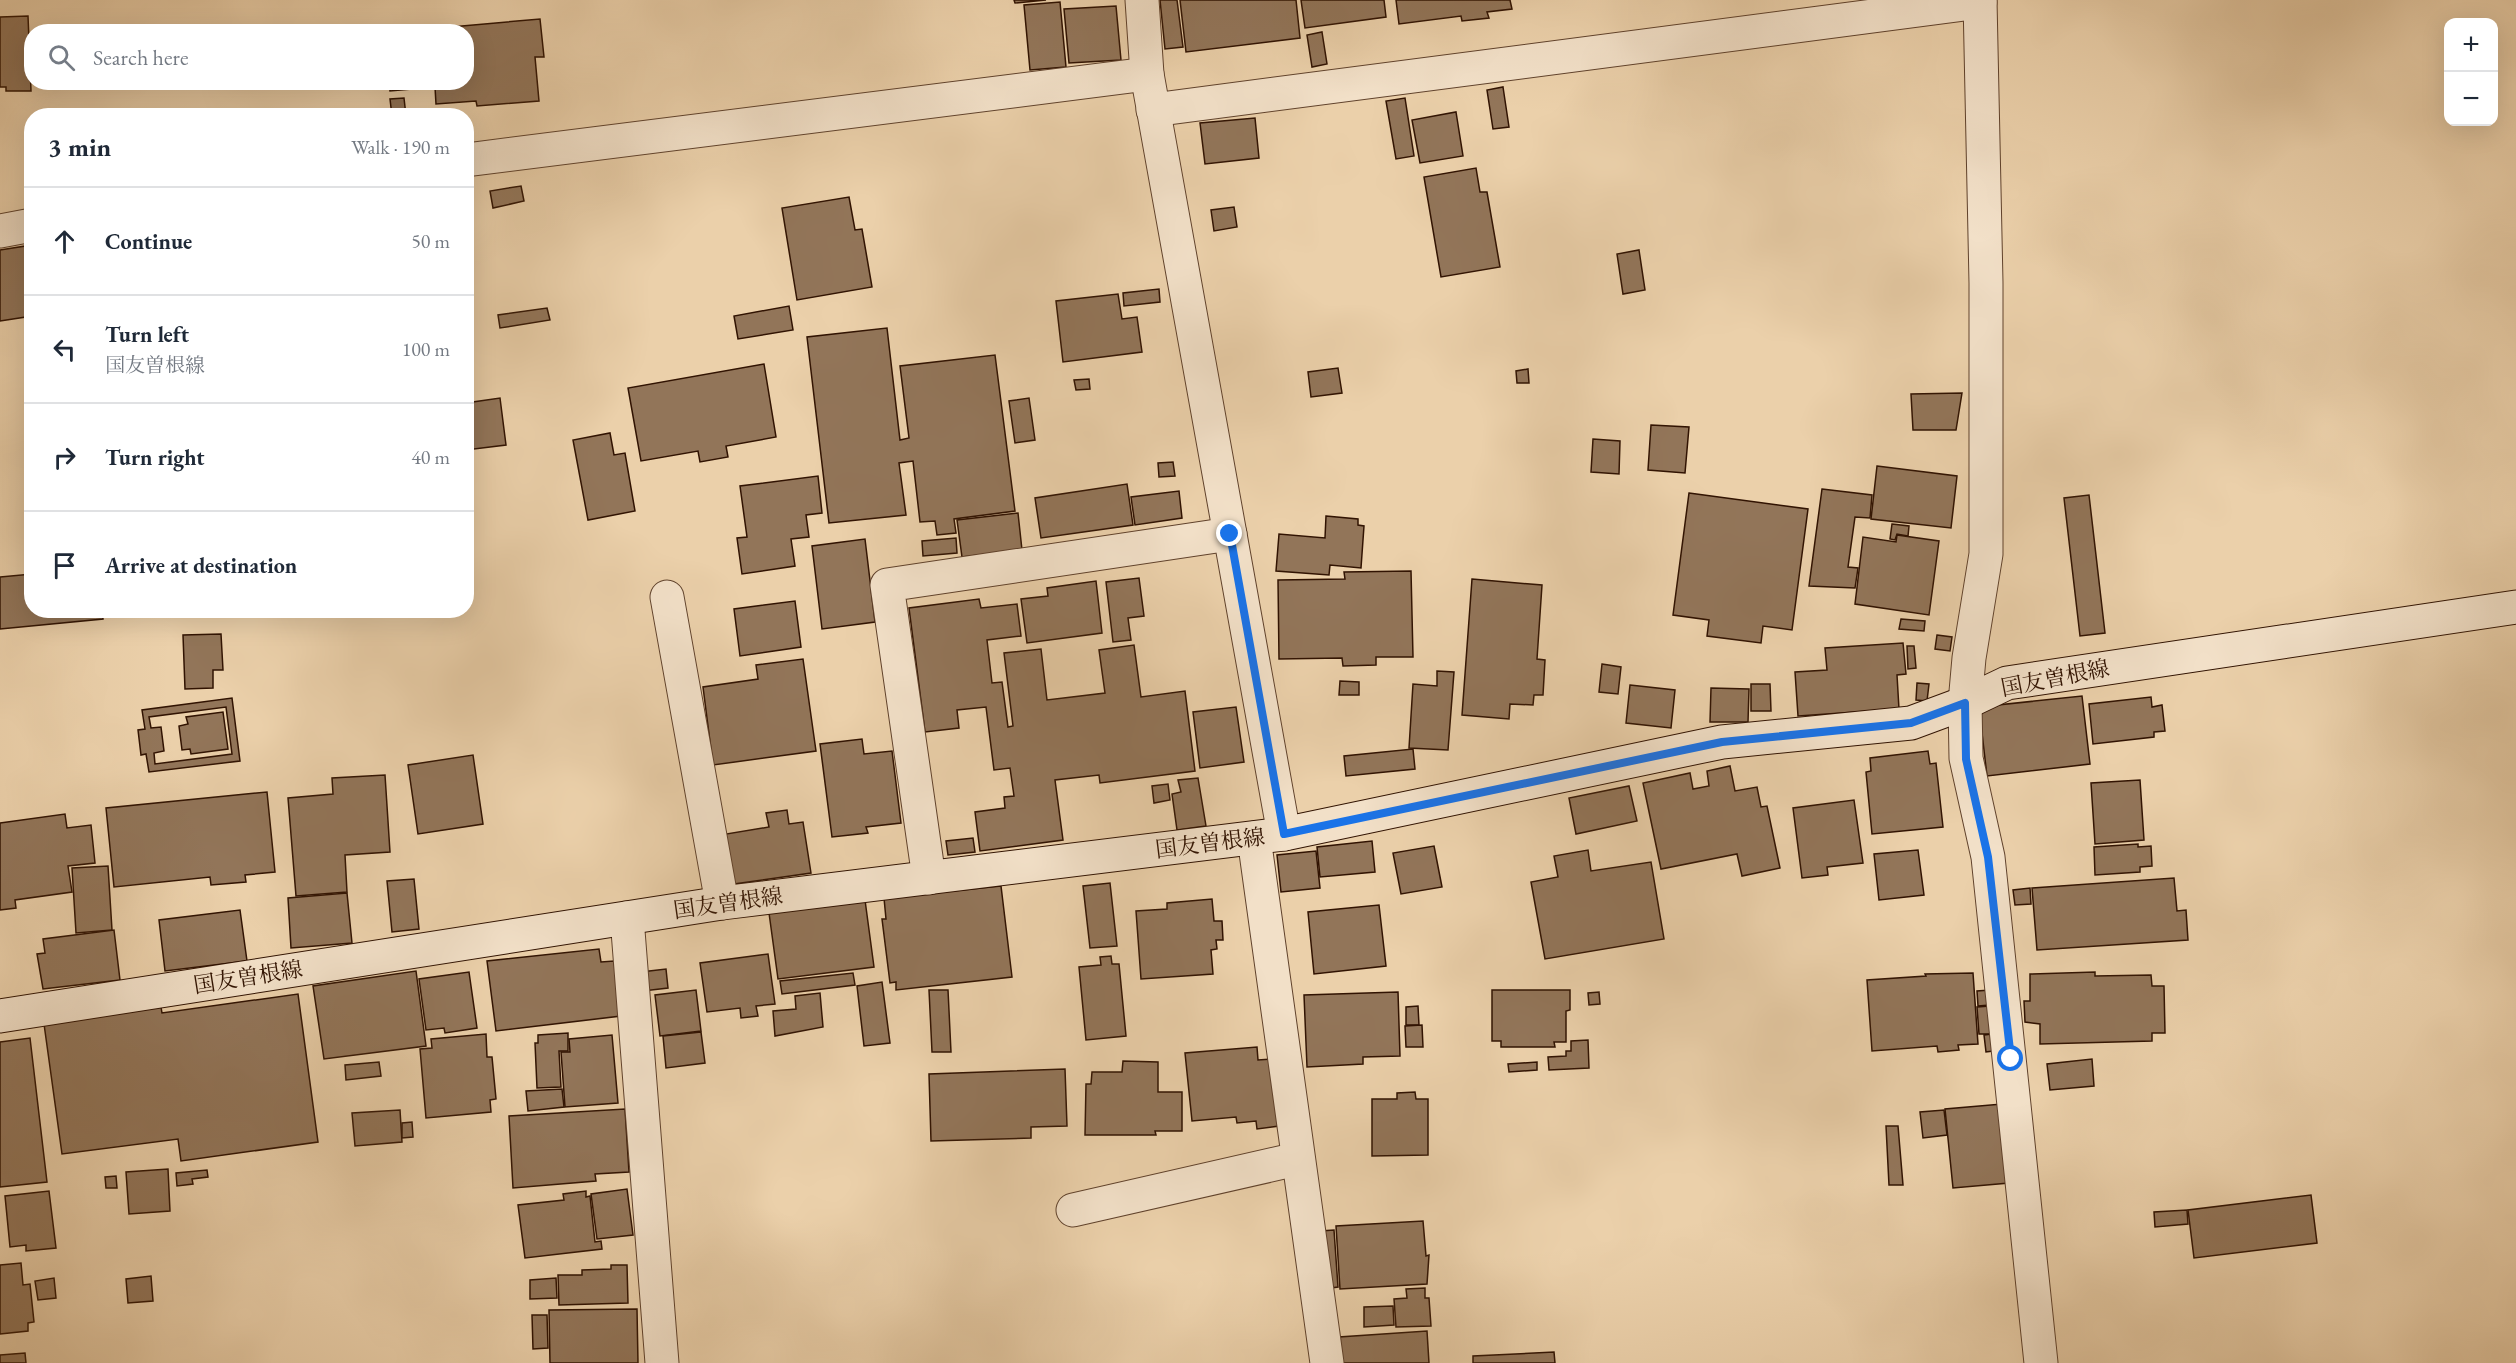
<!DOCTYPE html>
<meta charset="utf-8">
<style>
body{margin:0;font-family:"EB Garamond","Noto Serif JP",serif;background:#f6f6f7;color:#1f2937}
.controls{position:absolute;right:18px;top:18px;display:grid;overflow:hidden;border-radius:12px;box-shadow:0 6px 24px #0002}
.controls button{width:54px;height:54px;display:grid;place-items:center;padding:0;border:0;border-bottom:2px solid #e0e1e3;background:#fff;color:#1f2937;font:30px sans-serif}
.stop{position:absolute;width:18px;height:18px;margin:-14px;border:4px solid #1a73e8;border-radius:50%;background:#fff}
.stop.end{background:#1a73e8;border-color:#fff;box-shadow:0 2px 6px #0008}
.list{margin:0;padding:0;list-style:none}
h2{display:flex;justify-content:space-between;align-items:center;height:78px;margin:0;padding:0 24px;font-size:26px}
h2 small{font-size:20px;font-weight:400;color:#747a83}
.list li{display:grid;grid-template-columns:39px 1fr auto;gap:18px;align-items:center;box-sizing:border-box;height:108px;padding:0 24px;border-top:2px solid #e0e1e3}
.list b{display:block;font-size:22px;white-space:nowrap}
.list p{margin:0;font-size:20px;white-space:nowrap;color:#747a83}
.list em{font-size:20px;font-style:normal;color:#747a83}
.icon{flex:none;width:33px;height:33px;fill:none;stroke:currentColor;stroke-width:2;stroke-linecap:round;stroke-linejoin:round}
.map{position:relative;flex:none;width:2516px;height:1363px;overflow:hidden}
.search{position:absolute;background:#fff;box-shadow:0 6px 24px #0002;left:24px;top:24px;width:450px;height:66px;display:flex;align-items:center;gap:15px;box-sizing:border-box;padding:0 21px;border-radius:24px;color:#747a83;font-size:22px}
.panel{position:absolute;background:#fff;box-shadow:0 6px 24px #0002;left:24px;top:108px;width:450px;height:510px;border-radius:24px}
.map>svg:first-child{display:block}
</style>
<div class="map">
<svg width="2516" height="1363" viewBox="0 0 2516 1363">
<rect width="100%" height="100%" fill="#ebd0aa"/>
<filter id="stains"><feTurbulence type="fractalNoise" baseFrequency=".00333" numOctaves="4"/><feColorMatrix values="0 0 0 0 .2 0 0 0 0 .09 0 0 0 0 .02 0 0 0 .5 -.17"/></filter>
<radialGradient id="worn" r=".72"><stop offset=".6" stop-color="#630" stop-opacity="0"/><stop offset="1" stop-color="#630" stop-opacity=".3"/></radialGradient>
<!-- building -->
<g fill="#927559" stroke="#311302" stroke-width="1.5" fill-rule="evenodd">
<polygon points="1014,0 1046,0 1015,3"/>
<polygon points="1160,0 1177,0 1183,47 1165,49"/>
<polygon points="1180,0 1296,0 1300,38 1186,52"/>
<polygon points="1301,0 1384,0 1386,17 1305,28"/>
<polygon points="1396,0 1510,0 1512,9 1487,12 1489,18 1462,21 1461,16 1399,24"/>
<polygon points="1060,2 1066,67 1030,70 1024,5"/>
<polygon points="1116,6 1121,60 1069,63 1064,9"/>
<polygon points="28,16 31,91 6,91 6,87 0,87 0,17"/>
<polygon points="540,19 544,57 535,57 539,101 477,106 476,101 436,104 435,87 390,91 389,82 466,82 466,32 394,32"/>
<polygon points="1322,32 1327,64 1312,67 1307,35"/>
<polygon points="1503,87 1509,127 1493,129 1487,90"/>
<polygon points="404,98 406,116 392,116 390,99"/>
<polygon points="1405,98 1414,156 1396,159 1386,101"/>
<polygon points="1456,112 1463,156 1420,163 1412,120"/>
<polygon points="1255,118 1259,158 1205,164 1200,123"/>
<polygon points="32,156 32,173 28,157"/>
<polygon points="1476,168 1480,192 1487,192 1500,267 1441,277 1424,177"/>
<polygon points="521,186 524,201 493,208 490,191"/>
<polygon points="849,197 855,230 862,229 872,287 797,300 782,208"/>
<polygon points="1234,207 1237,227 1214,231 1211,210"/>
<polygon points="32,245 32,316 0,321 0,250"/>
<polygon points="1639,250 1645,290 1623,294 1617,254"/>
<polygon points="1159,289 1160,302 1124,306 1123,293"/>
<polygon points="1118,294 1122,319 1137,317 1142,352 1063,362 1056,301"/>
<polygon points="789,306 793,330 738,339 734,316"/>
<polygon points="547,308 550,320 500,328 498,315"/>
<polygon points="887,328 900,440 909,438 900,366 995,355 1015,511 954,519 956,533 937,535 935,521 920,522 913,461 899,463 906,515 829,523 807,337"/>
<polygon points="764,364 776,437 726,446 728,457 700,462 698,451 641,461 628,388"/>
<polygon points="1338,368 1342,393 1311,397 1308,372"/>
<polygon points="1528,369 1529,383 1517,383 1516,371"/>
<polygon points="1089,379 1090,389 1076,390 1074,380"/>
<polygon points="1962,393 1956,430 1913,430 1911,394"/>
<polygon points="500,398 506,445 466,450 466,403"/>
<polygon points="1029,398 1035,440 1015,443 1009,401"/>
<polygon points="1651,425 1689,427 1685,473 1648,470"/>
<polygon points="610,433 614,455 625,453 635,511 588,520 573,440"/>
<polygon points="1593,439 1620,441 1619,474 1591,472"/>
<polygon points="1173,462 1175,476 1159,477 1158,463"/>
<polygon points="1877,466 1957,476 1951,528 1871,519"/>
<polygon points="818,476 822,513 806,515 809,537 791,539 795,566 742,574 737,538 747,537 740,486"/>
<polygon points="1127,484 1133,525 1041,538 1035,498"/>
<polygon points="1822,489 1872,495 1870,518 1855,517 1848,567 1858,568 1855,588 1809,586"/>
<polygon points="1179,491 1182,518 1135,525 1131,497"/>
<polygon points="1689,493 1808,509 1792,630 1763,626 1761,643 1707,636 1709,620 1673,615"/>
<polygon points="2089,495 2105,633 2080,636 2064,498"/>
<polygon points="1018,513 1022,550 962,557 957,520"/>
<polygon points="1326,516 1358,519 1358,525 1364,526 1361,568 1330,565 1329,575 1276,571 1279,534 1325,538"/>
<polygon points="1892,524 1909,526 1908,536 1897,534 1895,540 1890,539"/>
<polygon points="1897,535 1939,541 1929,615 1855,604 1863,537 1896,542"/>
<polygon points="956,538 957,553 923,556 922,541"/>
<polygon points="865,539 875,622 822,629 812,546"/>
<polygon points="1411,571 1413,657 1376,657 1376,665 1343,666 1342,658 1279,659 1278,580 1345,579 1344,572"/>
<polygon points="32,574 32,610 102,610 103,619 0,629 0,577"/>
<polygon points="1139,578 1144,616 1128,618 1131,640 1113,642 1106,582"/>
<polygon points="1472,579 1542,585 1537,659 1545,660 1543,695 1534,695 1533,705 1510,704 1509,719 1462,715"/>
<polygon points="1096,581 1102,633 1027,643 1021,599 1048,596 1047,588"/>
<polygon points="979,599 981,608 1017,604 1021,636 987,640 992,683 1002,682 1008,727 1013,726 1004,653 1041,649 1047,700 1105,693 1099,650 1134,645 1141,697 1185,691 1195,771 1100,783 1099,775 1055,780 1063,840 980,851 975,812 1005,808 1004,797 1014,796 1010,768 994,770 986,707 957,710 959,728 925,732 909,608"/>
<polygon points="795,601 801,647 740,656 734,609"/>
<polygon points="1901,619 1925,621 1924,631 1899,629"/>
<polygon points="221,634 223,670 213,670 213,688 185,689 183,635"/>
<polygon points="1937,635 1952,637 1950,651 1935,649"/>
<polygon points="1903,643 1906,674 1897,675 1899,709 1798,716 1795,672 1827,670 1825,648"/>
<polygon points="1907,646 1914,646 1916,668 1908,669"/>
<polygon points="803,659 816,751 713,765 703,687 758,679 756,665"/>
<polygon points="1602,664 1621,667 1618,694 1599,692"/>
<polygon points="1437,671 1454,672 1448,750 1409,748 1413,684 1437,686"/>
<polygon points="1340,681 1359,682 1359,695 1339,695"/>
<polygon points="1917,683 1929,684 1927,701 1916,700"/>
<polygon points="1751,684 1770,684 1771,711 1751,711"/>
<polygon points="1630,685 1675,690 1671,728 1626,723"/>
<polygon points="1711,688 1749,689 1748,722 1710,722"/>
<polygon points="2082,696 2090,764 1987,776 1979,707"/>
<polygon points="2151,697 2152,707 2162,705 2165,731 2154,732 2154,737 2093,744 2089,704"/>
<path d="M232,698L240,761L149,772L146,754L141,755L138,730L145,729L142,710ZM226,707L232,754L155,764L154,753L164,751L161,727L151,728L149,717Z"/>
<polygon points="1236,707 1244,762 1200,768 1193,712"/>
<polygon points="223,712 228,749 191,754 190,749 182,750 179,726 188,724 186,717"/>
<polygon points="862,739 864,754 892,751 901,823 866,827 868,833 832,837 820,744"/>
<polygon points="1413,749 1415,769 1346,776 1344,756"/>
<polygon points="1928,751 1930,764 1936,763 1943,827 1872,834 1866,772 1871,771 1870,758"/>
<polygon points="473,755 483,824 418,834 408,765"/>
<polygon points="1730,766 1735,791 1757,787 1761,807 1767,806 1780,868 1742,876 1737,854 1661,869 1643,783 1690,773 1693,789 1709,786 1707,771"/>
<polygon points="385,775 390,852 345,855 347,892 296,896 288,798 333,794 332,778"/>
<polygon points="1198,778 1206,826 1177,830 1172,794 1181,792 1178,780"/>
<polygon points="2140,780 2144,840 2095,844 2091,783"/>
<polygon points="1168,784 1170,800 1154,803 1152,786"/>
<polygon points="1629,786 1637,821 1576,834 1569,798"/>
<polygon points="267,792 275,872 245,875 246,882 211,885 210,877 114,887 106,808"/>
<polygon points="1854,800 1863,863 1827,867 1828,875 1802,878 1793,808"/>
<polygon points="787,810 789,824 803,822 811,873 734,884 726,834 769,827 766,813"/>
<polygon points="65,814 67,828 91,825 95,863 68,866 72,892 15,900 16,908 0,910 0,823"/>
<polygon points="973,838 975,852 948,855 946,841"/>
<polygon points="1372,841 1375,872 1320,877 1317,847"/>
<polygon points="2138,844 2138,847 2151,846 2152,866 2140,867 2140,872 2095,875 2094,847"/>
<polygon points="1434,846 1442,887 1401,894 1393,853"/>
<polygon points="1588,850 1591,871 1651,862 1664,939 1545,959 1531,882 1558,877 1554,856"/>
<polygon points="1918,850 1924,895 1879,900 1874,854"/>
<polygon points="1316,851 1320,888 1281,892 1277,855"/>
<polygon points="108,866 112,930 76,933 72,868"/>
<polygon points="2174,878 2177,911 2186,910 2188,940 2037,950 2032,888"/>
<polygon points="414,879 419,929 392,932 387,881"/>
<polygon points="1110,883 1117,946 1090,948 1083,886"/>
<polygon points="1001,886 1012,977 896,990 896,982 890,983 882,919 886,919 884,898"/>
<polygon points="2030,888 2031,904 2015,905 2013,890"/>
<polygon points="347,893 352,943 291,948 288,898"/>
<polygon points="1212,899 1214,921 1222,921 1223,940 1216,940 1217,949 1211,950 1213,974 1141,979 1136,911 1167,909 1167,903"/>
<polygon points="865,900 874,967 778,979 769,913"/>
<polygon points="1379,905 1386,966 1314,974 1308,912"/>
<polygon points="240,910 247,961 165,971 159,920"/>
<polygon points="114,930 120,980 43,989 37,954 45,953 43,939"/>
<polygon points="599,949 601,962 614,961 621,1016 496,1031 487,961"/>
<polygon points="768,954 775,1004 756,1006 758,1016 741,1018 740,1008 707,1012 700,963"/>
<polygon points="1111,956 1112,964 1119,964 1126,1036 1086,1040 1079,967 1101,965 1100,957"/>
<polygon points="666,969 668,988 643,991 641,972"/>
<polygon points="416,971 426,1046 324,1059 313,986"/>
<polygon points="469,972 477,1028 445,1033 444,1028 426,1030 419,979"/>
<polygon points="2095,972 2095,976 2151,975 2152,986 2164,986 2165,1033 2152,1033 2152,1041 2040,1044 2040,1024 2025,1022 2024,1001 2030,1001 2030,974"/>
<polygon points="853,973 855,985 782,994 780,981"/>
<polygon points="1973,973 1978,1044 1958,1045 1959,1050 1938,1052 1937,1046 1872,1051 1867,980 1926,976 1925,974"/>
<polygon points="882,982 890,1043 864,1046 857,986"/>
<polygon points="696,990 701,1031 660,1036 655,995"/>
<polygon points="929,990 948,990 951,1052 932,1052"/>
<polygon points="1492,990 1570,990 1570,1010 1566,1011 1566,1042 1554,1042 1555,1047 1501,1047 1501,1041 1492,1041"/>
<polygon points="1990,990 1990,1005 1978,1006 1977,991"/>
<polygon points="1398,992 1400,1056 1363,1057 1363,1064 1307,1067 1304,995"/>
<polygon points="1599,992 1600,1004 1589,1005 1588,993"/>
<polygon points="820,993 823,1027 775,1036 773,1011 796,1009 795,996"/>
<polygon points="298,994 318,1142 181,1161 178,1139 62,1154 44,1024 161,1007 162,1013"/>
<polygon points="1418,1006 1419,1025 1406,1025 1406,1007"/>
<polygon points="1990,1006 1992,1034 1979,1034 1977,1007"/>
<polygon points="1422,1025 1423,1047 1406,1047 1405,1026"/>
<polygon points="701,1032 705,1063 666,1068 663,1036"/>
<polygon points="568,1033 568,1051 559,1051 561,1087 537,1088 535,1043 538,1043 538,1035"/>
<polygon points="486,1034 487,1057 492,1057 496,1099 490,1100 491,1112 426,1118 420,1049 432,1048 431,1039"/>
<polygon points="1992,1034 1993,1051 1986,1052 1984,1035"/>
<polygon points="612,1035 618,1103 565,1107 561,1052 570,1052 569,1039"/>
<polygon points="30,1038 47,1182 0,1187 0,1042"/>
<polygon points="1588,1040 1589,1068 1549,1070 1548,1057 1566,1056 1566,1051 1571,1051 1571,1041"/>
<polygon points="1257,1047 1258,1060 1272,1059 1279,1126 1257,1129 1256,1121 1237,1123 1236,1117 1192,1121 1185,1053"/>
<polygon points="2092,1059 2094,1086 2050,1090 2047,1064"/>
<polygon points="1123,1061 1158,1062 1158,1092 1182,1092 1182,1131 1155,1131 1156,1135 1085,1135 1086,1084 1091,1084 1092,1072 1122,1072"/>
<polygon points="379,1062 381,1076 346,1080 345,1065"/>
<polygon points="1537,1062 1537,1070 1509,1072 1508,1064"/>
<polygon points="1065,1069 1067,1126 1031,1127 1031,1138 931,1141 929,1074"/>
<polygon points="562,1089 564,1107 528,1111 526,1091"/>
<polygon points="1415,1092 1416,1099 1428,1099 1428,1155 1372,1156 1372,1099 1397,1099 1397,1093"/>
<polygon points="2002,1104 2009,1183 1953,1188 1945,1109"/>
<polygon points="625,1109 629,1172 595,1174 596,1181 513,1188 509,1116"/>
<polygon points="400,1110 402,1142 355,1146 352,1113"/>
<polygon points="1944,1110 1947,1135 1923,1138 1920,1112"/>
<polygon points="412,1122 413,1137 402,1138 402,1123"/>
<polygon points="1886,1126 1898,1126 1903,1185 1889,1185"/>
<polygon points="168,1169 170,1211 129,1214 126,1172"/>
<polygon points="207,1170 208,1177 192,1179 193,1184 177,1186 176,1173"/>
<polygon points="116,1176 117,1188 106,1188 105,1177"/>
<polygon points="627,1189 633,1235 597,1239 591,1194"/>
<polygon points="49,1191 56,1248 26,1251 26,1245 10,1247 5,1196"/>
<polygon points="586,1191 586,1197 590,1196 595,1242 601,1241 602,1249 525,1258 518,1205 564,1200 563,1194"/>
<polygon points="2311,1195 2317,1243 2194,1258 2188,1210"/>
<polygon points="2187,1210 2188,1224 2155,1227 2154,1212"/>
<polygon points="1423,1221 1426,1256 1429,1255 1427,1284 1340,1289 1336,1226"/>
<polygon points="1334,1230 1338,1287 1324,1289 1320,1231"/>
<polygon points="21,1263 23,1285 30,1284 34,1322 28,1323 28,1331 0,1334 0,1265"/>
<polygon points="611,1265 627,1265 628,1303 559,1305 558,1275 582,1275 582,1270 611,1269"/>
<polygon points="151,1276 153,1301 128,1303 126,1279"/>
<polygon points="54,1278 56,1298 38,1300 35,1281"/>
<polygon points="556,1278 557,1298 530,1299 530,1280"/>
<polygon points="1425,1288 1425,1298 1429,1298 1431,1326 1396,1327 1394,1299 1407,1298 1406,1289"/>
<polygon points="1393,1306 1394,1325 1364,1327 1364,1307"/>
<polygon points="637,1309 638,1363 550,1363 549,1310"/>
<polygon points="532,1315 547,1315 548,1348 533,1349"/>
<polygon points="1427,1331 1429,1363 1341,1363 1339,1337"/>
<polygon points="1554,1352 1555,1363 1473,1363 1473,1356"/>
<polygon points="25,1353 26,1363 0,1363 0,1355"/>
</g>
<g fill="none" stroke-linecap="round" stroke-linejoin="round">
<defs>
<g id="minor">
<polyline points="1142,0 1147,74"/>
<polyline points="1980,0 1986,283 1986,554 1969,658 1965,703 1966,758 1988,857 2041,1363"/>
<polyline points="1153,110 1980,2"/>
<polyline points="466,160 1147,74 1284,834"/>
<polyline points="0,231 32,225"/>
<polyline points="667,597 722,903"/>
<polyline points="1254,838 1327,1363"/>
<polyline points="929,878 887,585 1230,534"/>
<polyline points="627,918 662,1363"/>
<polyline points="1073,1210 1297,1159"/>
</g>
<polyline id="secondary" points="0,1016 722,903 1284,834 1722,742 1911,723 1965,703 2007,683 2516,607"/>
</defs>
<!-- minor casing -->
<use href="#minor" stroke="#60422c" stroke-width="35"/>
<!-- secondary casing -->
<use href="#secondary" stroke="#311302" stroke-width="35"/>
<!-- minor -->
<use href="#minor" stroke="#f2e0c8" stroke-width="33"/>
<!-- secondary -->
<use href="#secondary" stroke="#f2e0c8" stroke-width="33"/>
</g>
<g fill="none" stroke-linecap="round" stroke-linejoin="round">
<!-- route -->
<polyline stroke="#1a73e8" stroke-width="8" points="1230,534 1284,834 1722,742 1911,723 1965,703 1966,759 1988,857 2011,1059"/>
</g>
<g text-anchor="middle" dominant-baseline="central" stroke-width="6" stroke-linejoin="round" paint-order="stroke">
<!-- street labels -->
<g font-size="22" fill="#311302" stroke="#f2e0c8">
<text transform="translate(2055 678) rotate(-11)">国友曽根線</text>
<text transform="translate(1210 843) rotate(-7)">国友曽根線</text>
<text transform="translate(728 903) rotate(-8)">国友曽根線</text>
<text transform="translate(248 977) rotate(-9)">国友曽根線</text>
</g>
</g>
<rect width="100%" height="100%" filter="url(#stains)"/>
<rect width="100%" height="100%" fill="url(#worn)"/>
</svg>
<div class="controls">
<button>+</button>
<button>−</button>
</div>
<div class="stop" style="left:2011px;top:1059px"></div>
<div class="stop end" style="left:1230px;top:534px"></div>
<div class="search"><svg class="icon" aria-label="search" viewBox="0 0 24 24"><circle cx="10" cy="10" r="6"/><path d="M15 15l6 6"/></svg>Search here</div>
<section class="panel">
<h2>3 min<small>Walk · 190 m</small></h2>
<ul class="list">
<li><svg class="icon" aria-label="ahead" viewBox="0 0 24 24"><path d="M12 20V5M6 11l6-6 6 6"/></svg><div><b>Continue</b></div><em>50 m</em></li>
<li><svg class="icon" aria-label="left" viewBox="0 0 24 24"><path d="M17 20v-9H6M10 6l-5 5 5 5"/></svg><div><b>Turn left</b><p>国友曽根線</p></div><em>100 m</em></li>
<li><svg class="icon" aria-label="right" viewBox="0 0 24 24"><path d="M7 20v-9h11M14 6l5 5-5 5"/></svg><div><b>Turn right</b></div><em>40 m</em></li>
<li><svg class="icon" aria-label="arrive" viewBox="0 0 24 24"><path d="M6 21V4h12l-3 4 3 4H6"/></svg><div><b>Arrive at destination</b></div></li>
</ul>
</section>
</div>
